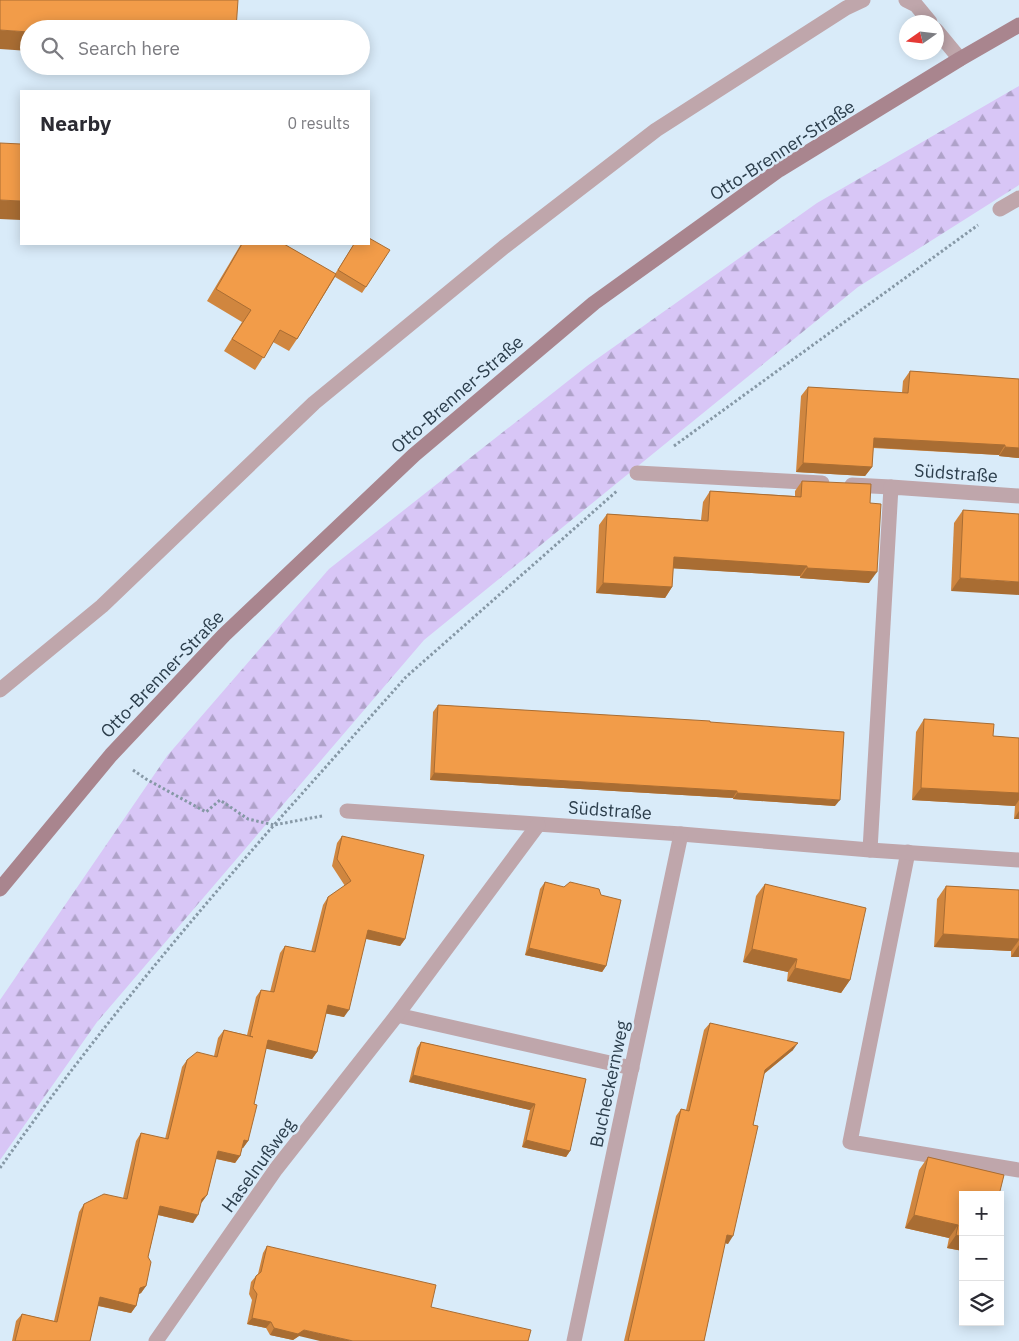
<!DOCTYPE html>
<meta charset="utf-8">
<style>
body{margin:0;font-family:"IBM Plex Sans",sans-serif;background:#f2f2f3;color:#2b2b33}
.controls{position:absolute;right:15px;bottom:15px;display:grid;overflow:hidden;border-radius:0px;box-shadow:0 2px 12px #0003}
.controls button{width:45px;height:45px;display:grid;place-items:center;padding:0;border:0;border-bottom:1px solid #e1e1e2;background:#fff;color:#2b2b33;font:25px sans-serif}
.compass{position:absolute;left:899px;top:15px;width:45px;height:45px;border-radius:50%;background:#fff;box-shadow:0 2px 12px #0003;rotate:256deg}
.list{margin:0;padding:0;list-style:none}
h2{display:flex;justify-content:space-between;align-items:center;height:65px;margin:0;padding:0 20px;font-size:21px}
h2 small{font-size:16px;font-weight:400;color:#7c7c81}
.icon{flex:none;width:28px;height:28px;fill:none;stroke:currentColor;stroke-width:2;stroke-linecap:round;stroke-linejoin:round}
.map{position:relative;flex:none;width:1019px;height:1341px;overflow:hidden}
.search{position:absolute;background:#fff;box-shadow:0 2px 12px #0003;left:20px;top:20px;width:350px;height:55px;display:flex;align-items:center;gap:12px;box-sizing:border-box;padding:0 18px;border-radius:28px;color:#7c7c81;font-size:19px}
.panel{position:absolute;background:#fff;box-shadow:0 2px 12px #0003;left:20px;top:90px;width:350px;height:155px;border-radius:0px}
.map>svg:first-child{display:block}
</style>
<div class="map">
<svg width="1019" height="1341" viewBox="0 0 1019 1341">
<defs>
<pattern id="forest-firs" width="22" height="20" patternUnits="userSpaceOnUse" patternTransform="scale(1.25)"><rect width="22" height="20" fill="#d8c6f6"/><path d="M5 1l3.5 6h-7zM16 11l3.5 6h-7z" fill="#afa2c9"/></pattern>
</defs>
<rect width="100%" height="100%" fill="#d9ebf9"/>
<!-- forest -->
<polygon fill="url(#forest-firs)" points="1019,86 1019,185 858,287 424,640 97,1022 0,1160 0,1000 167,756 329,569 587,366 817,203"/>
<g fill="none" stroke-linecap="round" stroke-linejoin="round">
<!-- path -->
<g stroke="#8698a6" stroke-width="3" stroke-dasharray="2.5 2.5" stroke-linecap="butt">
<polyline points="674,446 978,225"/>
<polyline points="322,816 274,825 406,677 618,490"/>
<path d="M0,1168C84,1048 178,935 274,825L248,819L220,800L206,812L146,779L133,770"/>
</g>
<!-- lane -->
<g stroke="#bfa6ab" stroke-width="15">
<polyline points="906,0 916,5 930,22"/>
<polyline points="936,30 960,59"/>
<polyline points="1000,209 1019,198"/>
<polyline points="0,690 102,606 314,403 504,247 656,130 846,8 863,0"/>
<polyline points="908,852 850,1142 1019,1170"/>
</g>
<!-- street -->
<g stroke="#bfa6ab" stroke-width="15">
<polyline points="637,473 822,483"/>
<polyline points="852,485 891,487"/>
<polyline points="347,811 681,834 870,850 1019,860"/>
<polyline points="870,850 891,487 1019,496"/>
<polyline points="397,1015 632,1068"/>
<polyline points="156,1341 276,1169 397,1015 538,825"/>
<polyline points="574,1341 681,834"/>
</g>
<!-- secondary -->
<polyline stroke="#a9858e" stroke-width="15" points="0,889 111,755 224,635 414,455 594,303 779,170 960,59 1019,25"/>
</g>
<!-- wall -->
<g fill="#d0863f">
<polygon points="241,244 284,244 335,274 354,244 369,244 366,287 362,293 335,277 297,339 289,351 273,342 255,370 224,351 242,322 207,301"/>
<polygon points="910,371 1019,379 1019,458 999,456 999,455 873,448 872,467 865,476 796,472 801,396 808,387 902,393 903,381"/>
<polygon points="802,481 870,503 869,583 800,578 800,576 673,568 672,587 665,598 596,593 599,525 607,514 701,520 703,502 710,491 795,496 795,491"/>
<polygon points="963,510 1019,514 951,591 954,523"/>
<polygon points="438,705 710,722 835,806 733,799 733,798 430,780 433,712"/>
<polygon points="924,719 993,736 1019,738 1019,819 1014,819 1015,806 912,800 916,732"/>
<polygon points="342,836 405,939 400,946 366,939 344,1017 326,1013 317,1052 312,1059 266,1048 254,1104 248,1141 243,1148 242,1148 240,1156 235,1163 216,1159 207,1195 202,1202 200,1204 193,1223 158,1215 148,1257 146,1286 141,1293 139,1294 136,1306 131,1313 98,1306 90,1341 12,1341 16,1321 22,1314 54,1321 79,1212 84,1204 123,1198 136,1141 141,1133 165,1139 182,1067 187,1060 214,1056 218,1038 224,1030 247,1035 256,997 261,990 270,992 280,953 285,946 311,952 323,905 328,897 345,886 332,866 337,843"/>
<polygon points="545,882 606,966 602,972 525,955 540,889"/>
<polygon points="765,884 850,980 841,993 787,981 788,972 743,962 756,896"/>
<polygon points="946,886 1019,890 1019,957 1011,957 1011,951 934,947 937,899"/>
<polygon points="710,1023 793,1050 764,1074 728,1244 725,1243 704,1341 624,1341 676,1116 681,1109 686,1110 704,1030"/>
<polygon points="421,1042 586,1079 570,1151 566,1157 522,1147 530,1110 409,1082 417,1048"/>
<polygon points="928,1157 1004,1175 963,1251 947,1248 949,1238 905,1228 919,1170"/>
<polygon points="267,1246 299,1336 293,1340 270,1335 266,1328 247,1324 252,1300 249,1294 251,1282 256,1276 258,1274 263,1253"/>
</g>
<!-- shaded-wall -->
<g fill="#a96d33">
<polygon points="0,30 29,32 29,51 0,49"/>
<polygon points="0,200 21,201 21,220 0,219"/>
<polygon points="874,438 1005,445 999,455 867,447"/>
<polygon points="1005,447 1019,448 1019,458 999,456"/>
<polygon points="803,463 872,467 865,476 796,472"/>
<polygon points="674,557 807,566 800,576 666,568"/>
<polygon points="807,568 877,572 869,583 800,578"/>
<polygon points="960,578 1019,582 1019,595 951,591"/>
<polygon points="603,583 672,587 665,598 596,593"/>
<polygon points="434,773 737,791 733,798 430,780"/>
<polygon points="921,788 1019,793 1019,800 1015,806 912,800"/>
<polygon points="737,793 840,800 835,806 733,799"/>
<polygon points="1019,811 1019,819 1014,819"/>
<polygon points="368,930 405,939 400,946 363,938"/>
<polygon points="943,934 1019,939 1019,940 1011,951 934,947"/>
<polygon points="1019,945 1019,957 1011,957"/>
<polygon points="529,948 606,966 602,972 525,955"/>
<polygon points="752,949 797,959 788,972 743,962"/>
<polygon points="795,968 850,980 841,993 787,981"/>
<polygon points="328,1005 349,1010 344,1017 323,1013"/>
<polygon points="268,1040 317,1052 312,1059 263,1048"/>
<polygon points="798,1043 793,1050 760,1077 765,1070"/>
<polygon points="413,1075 535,1104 530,1110 409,1082"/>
<polygon points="244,1140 248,1141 243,1148 238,1147"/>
<polygon points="526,1140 570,1151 566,1157 522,1147"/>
<polygon points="218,1151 240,1156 235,1163 213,1158"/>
<polygon points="207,1195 202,1202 196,1206 202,1199"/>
<polygon points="160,1206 198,1215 193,1223 154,1214"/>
<polygon points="914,1215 958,1225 949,1238 905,1228"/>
<polygon points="727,1235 733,1236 728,1244 722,1242"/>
<polygon points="956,1235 963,1237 963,1251 947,1248"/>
<polygon points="146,1286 141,1293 135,1296 140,1288"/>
<polygon points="100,1297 136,1306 131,1313 95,1305"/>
<polygon points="252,1318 271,1322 266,1328 247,1324"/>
<polygon points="274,1328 304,1330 353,1341 320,1341 299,1336 293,1340 270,1335"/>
</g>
<!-- building -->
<g fill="#f29c49" stroke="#a96d33">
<polygon points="0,0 238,0 236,29 29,29 29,32 0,30"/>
<polygon points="0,143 21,144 21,201 0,200"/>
<polygon points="369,238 390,250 366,287 338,270 354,244 369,244"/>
<polygon points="242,244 284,244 336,274 297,339 280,330 264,358 232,339 251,310 216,289"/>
<polygon points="910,371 1019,379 1019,448 1005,447 1005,445 874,438 872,467 803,463 808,387 908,393"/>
<polygon points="802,481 871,484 870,503 881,504 877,572 807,568 807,566 674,557 672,587 603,583 607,514 708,521 710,491 801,497"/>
<polygon points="963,510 1019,514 1019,582 960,578"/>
<polygon points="438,705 710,721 710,722 844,732 840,800 737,793 737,791 434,773"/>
<polygon points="924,719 994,724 993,736 1019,738 1019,793 921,788"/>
<polygon points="342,836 424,855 405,939 368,930 349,1010 328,1005 317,1052 268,1040 254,1104 257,1105 248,1141 244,1140 240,1156 218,1151 207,1195 202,1199 198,1215 160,1206 148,1257 151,1262 146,1286 140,1288 136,1306 100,1297 90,1341 15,1341 22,1314 57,1322 84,1204 104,1194 127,1199 141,1133 168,1139 187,1060 197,1052 217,1057 224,1030 253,1037 250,1036 261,990 274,992 285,946 315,952 328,897 351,881 337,859"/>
<polygon points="545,882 564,887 570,882 599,889 601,895 621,900 606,966 529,948"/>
<polygon points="765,884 866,908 850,980 795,968 797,959 752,949"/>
<polygon points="946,886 1019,890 1019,939 943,934"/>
<polygon points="710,1023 798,1043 765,1070 753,1125 758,1126 733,1236 727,1235 704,1341 628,1341 681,1109 689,1111"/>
<polygon points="421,1042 586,1079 570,1151 526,1140 535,1104 413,1075"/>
<polygon points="928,1157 1004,1175 999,1195 963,1195 963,1237 956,1235 958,1225 914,1215"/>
<polygon points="267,1246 436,1285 431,1307 531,1330 528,1341 353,1341 304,1330 298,1334 274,1328 271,1322 252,1318 257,1294 253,1288 256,1276 261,1272"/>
</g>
<g text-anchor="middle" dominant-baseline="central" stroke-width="5" stroke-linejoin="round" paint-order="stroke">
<!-- street labels -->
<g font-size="18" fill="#2c3e4c" stroke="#d9ebf9">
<text transform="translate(782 150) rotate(-33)">Otto-Brenner-Straße</text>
<text transform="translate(457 394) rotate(-41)">Otto-Brenner-Straße</text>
<text transform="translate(956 473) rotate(4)">Südstraße</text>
<text transform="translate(162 674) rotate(-46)">Otto-Brenner-Straße</text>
<text transform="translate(610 810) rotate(4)">Südstraße</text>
<text transform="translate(609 1084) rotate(-78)">Bucheckernweg</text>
<text transform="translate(258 1165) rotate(-54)">Haselnußweg</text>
</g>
</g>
</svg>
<div class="controls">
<button>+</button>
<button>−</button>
<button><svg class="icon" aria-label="layers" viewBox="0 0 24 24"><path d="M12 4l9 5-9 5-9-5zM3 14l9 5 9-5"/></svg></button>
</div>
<svg class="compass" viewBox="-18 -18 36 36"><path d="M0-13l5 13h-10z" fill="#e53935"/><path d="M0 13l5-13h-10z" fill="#7c7c81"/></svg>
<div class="search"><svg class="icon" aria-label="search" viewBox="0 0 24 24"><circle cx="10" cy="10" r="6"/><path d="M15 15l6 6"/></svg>Search here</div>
<section class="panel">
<h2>Nearby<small>0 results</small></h2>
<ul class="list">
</ul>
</section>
</div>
